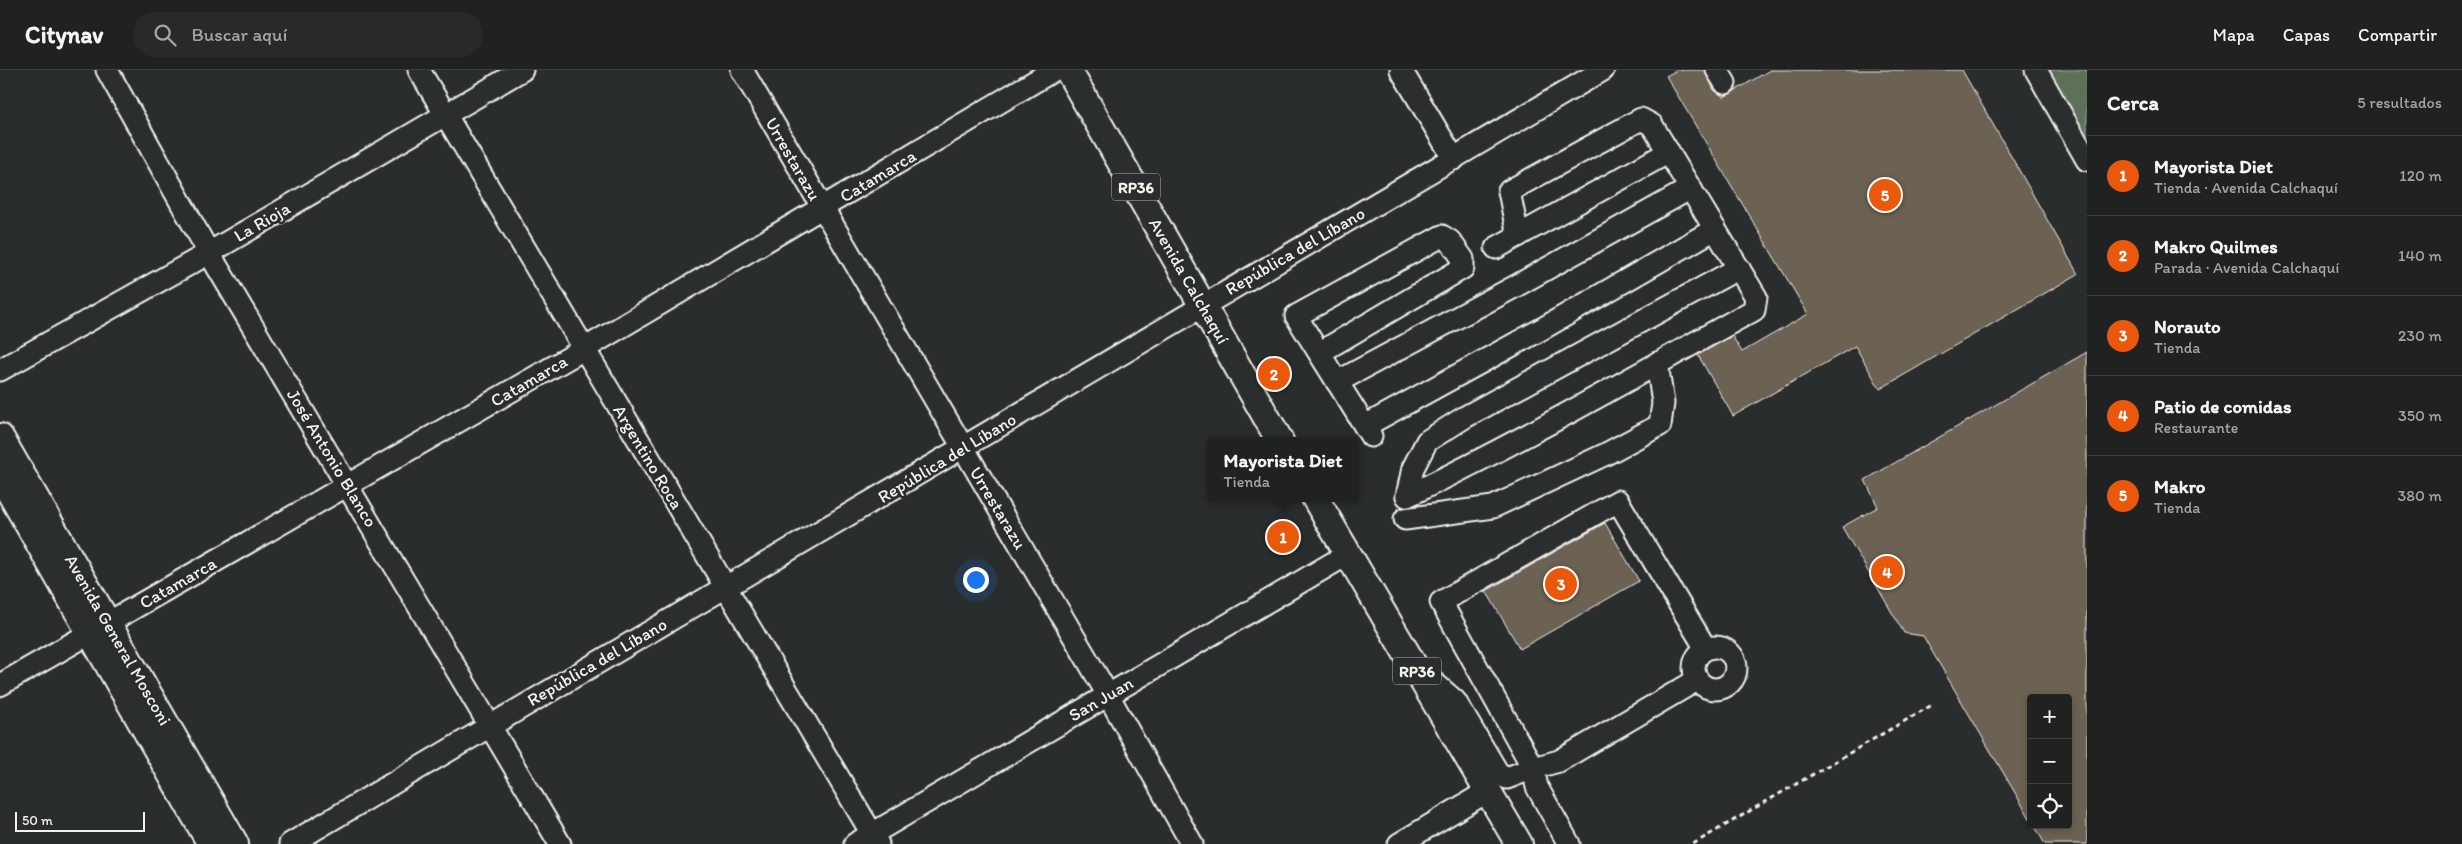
<!DOCTYPE html>
<html lang="es">
<meta charset="utf-8">
<style>
body{margin:0;font-family:Itim,sans-serif;background:#282a2a;color:#f1f3f6}
.controls{position:absolute;right:15px;bottom:15px;display:grid;overflow:hidden;border-radius:5px;box-shadow:0 2px 8px #0003}
.controls button{width:45px;height:45px;display:grid;place-items:center;padding:0;border:0;border-bottom:1px solid #3d3f40;background:#202222;color:#f1f3f6;font:25px sans-serif}
.scale{position:absolute;left:15px;bottom:12px;width:130px;box-sizing:border-box;padding-left:5px;border:2px solid #f4f1e8;border-top:0;font-size:14px;line-height:18px;white-space:nowrap;color:#f4f1e8;-webkit-text-stroke:4px #2a2d2e;paint-order:stroke}
.you{position:absolute;left:975px;top:509px;width:18px;height:18px;margin:-12px;border:4px solid #fff;border-radius:50%;background:#1a73e8;box-shadow:0 0 0 8px #1a73e833}
.badge{display:grid;place-items:center;width:32px;height:32px;border-radius:50%;background:#ea580c;color:#fff;font-size:16px;font-weight:700}
.pin{position:absolute;translate:-50% -50%;border:2px solid #fff;box-shadow:0 1px 5px #0006}
.popup{position:absolute;left:1207px;top:367px;width:152px;height:65px;box-sizing:border-box;display:grid;place-content:center;border-radius:5px;background:#202222;filter:drop-shadow(0 1px 4px #0005);font-size:16px;white-space:nowrap;color:#a2a4a5}
.popup b{font-size:19px;color:#f1f3f6}
.popup::after{content:'';position:absolute;left:50%;top:100%;margin-left:-10px;border:10px solid transparent;border-top-color:#202222}
.list{margin:0;padding:0;list-style:none}
h2{display:flex;justify-content:space-between;align-items:center;height:65px;margin:0;padding:0 20px;font-size:21px}
h2 small{font-size:16px;font-weight:400;color:#a2a4a5}
.list li{display:grid;grid-template-columns:32px 1fr auto;gap:15px;align-items:center;box-sizing:border-box;height:80px;padding:0 20px;border-top:1px solid #3d3f40}
.list b{display:block;font-size:19px;white-space:nowrap}
.list p{margin:0;font-size:16px;white-space:nowrap;color:#a2a4a5}
.list em{font-size:16px;font-style:normal;color:#a2a4a5}
.icon{flex:none;width:28px;height:28px;fill:none;stroke:currentColor;stroke-width:2;stroke-linecap:round;stroke-linejoin:round}
.map{position:relative;flex:none;width:2087px;height:774px;overflow:hidden}
header{display:flex;align-items:center;gap:30px;box-sizing:border-box;height:70px;padding:0 25px;background:#202222;border-bottom:1px solid #3d3f40}
header strong{font-size:24px}
nav{display:flex;gap:28px;margin-inline-start:auto;font-size:18px}
.search{width:350px;height:45px;background:#282a2a;display:flex;align-items:center;gap:12px;box-sizing:border-box;padding:0 18px;border-radius:28px;color:#a2a4a5;font-size:19px}
main{display:flex}
aside{flex:1;background:#202222}
.map>svg:first-child{display:block}
</style>
<header>
<strong>Citynav</strong>
<div class="search"><svg class="icon" aria-label="search" viewBox="0 0 24 24"><circle cx="10" cy="10" r="6"/><path d="M15 15l6 6"/></svg>Buscar aquí</div>
<nav><a>Mapa</a><a>Capas</a><a>Compartir</a></nav>
</header>
<main>
<div class="map">
<svg width="2087" height="774" viewBox="0 0 2087 774">
<rect width="100%" height="100%" fill="#2a2d2e"/>
<filter id="ink" filterUnits="userSpaceOnUse"><feTurbulence type="fractalNoise" baseFrequency=".02" numOctaves="2"/><feDisplacementMap in="SourceGraphic" scale="10" xChannelSelector="R" yChannelSelector="G"/><feConvolveMatrix kernelMatrix="1 2 1 2 8 2 1 2 1" color-interpolation-filters="sRGB"/></filter>
<g filter="url(#ink)">
<!-- green -->
<polygon fill="#5d715a" stroke="#a8b1a1" points="2044,0 2087,0 2087,76"/>
<!-- building -->
<g fill="#6c6253" stroke="#f4f1e8">
<polygon points="1677,0 1705,0 1714,20 1724,27 1770,0 1962,0 2078,204 1880,319 1855,276 1733,346 1698,285 1732,266 1742,282 1808,244 1666,6"/>
<polygon points="2087,282 2087,774 2045,774 2034,755 2068,755 2068,628 2031,628 2031,750 1923,566 1904,563 1842,457 1878,437 1865,410"/>
<polygon points="1605,453 1639,511 1520,579 1486,521"/>
</g>
<g fill="none" stroke-linecap="round" stroke-linejoin="round">
<defs>
<g id="minor">
<polyline points="107,0 209,183 560,774"/>
<polyline points="419,0 878,774"/>
<polyline points="742,0 1108,625 1192,774"/>
<polyline points="1401,0 1454,89"/>
<polyline points="1717,0 1725,13"/>
<polyline points="2036,0 2087,90"/>
<polyline points="1496,178 1669,82"/>
<polyline points="1319,283 1463,198 1463,189 1450,171 1442,166 1296,246 1371,366"/>
<polyline points="0,300 209,183 522,0"/>
<polyline points="1337,312 1516,216 1691,118"/>
<polyline points="1365,356 1540,260 1715,159"/>
<path d="M1407,426C1525,370 1639,303 1754,240L1756,227L1652,55L1641,49L1509,121L1518,166"/>
<polyline points="1407,426 1413,398 1427,371 1465,347 1739,198"/>
<polyline points="1405,449 1493,437 1606,384 1660,355 1663,333 1657,293"/>
<circle cx="1715" cy="598" r="21"/>
<polyline points="1424,604 1455,631 1498,703 1507,708 1533,698 1559,691 1697,610"/>
<polyline points="0,615 584,279 1054,0"/>
<polyline points="290,774 1603,0"/>
<polyline points="855,774 1348,484"/>
<polyline points="1399,774 1488,721"/>
<polyline points="1569,774 1537,717 1533,698 1441,532 1618,431 1706,579"/>
</g>
<g id="major">
<polyline points="1068,0 1280,371"/>
<polyline points="0,367 235,774"/>
<polyline points="0,405 211,774"/>
<polyline points="1315,428 1519,774"/>
</g>
</defs>
<!-- minor casing -->
<use href="#minor" stroke="#f4f1e8" stroke-width="25"/>
<!-- major casing -->
<use href="#major" stroke="#f4f1e8" stroke-width="30"/>
<!-- path -->
<polyline stroke="#f4f1e8" stroke-width="3" stroke-dasharray="5 4" stroke-linecap="butt" points="1693,774 1932,635"/>
<!-- minor -->
<use href="#minor" stroke="#2a2d2e" stroke-width="21"/>
<!-- major -->
<use href="#major" stroke="#2a2d2e" stroke-width="26"/>
</g>
</g>
<g text-anchor="middle" dominant-baseline="central" stroke-width="5" stroke-linejoin="round" paint-order="stroke">
<!-- shield labels -->
<g fill="#2a2d2e" stroke="#b7b6b0" stroke-width="1">
<rect x="1112" y="103.5" width="48" height="27" rx="4"/>
<rect x="1393" y="587.5" width="48" height="27" rx="4"/>
</g>
<g font-size="16" font-weight="bold" fill="#f4f1e8">
<text x="1136" y="117">RP36</text>
<text x="1417" y="601">RP36</text>
</g>
<!-- street labels -->
<g font-size="18" fill="#f4f1e8" stroke="#2a2d2e">
<text transform="translate(793 89) rotate(60)">Urrestarazu</text>
<text transform="translate(878 106) rotate(-31)">Catamarca</text>
<text transform="translate(262 152) rotate(-30)">La Rioja</text>
<text transform="translate(1295 181) rotate(-30)">República del Líbano</text>
<text transform="translate(1189 211) rotate(60)">Avenida Calchaquí</text>
<text transform="translate(529 311) rotate(-30)">Catamarca</text>
<text transform="translate(648 387) rotate(59)">Argentino Roca</text>
<text transform="translate(332 388) rotate(59)">José Antonio Blanco</text>
<text transform="translate(947 388) rotate(-31)">República del Líbano</text>
<text transform="translate(998 438) rotate(59)">Urrestarazu</text>
<text transform="translate(178 513) rotate(-30)">Catamarca</text>
<text transform="translate(118 570) rotate(60)">Avenida General Mosconi</text>
<text transform="translate(597 592) rotate(-30)">República del Líbano</text>
<text transform="translate(1101 629) rotate(-30)">San Juan</text>
</g>
</g>
</svg>
<div class="controls">
<button>+</button>
<button>−</button>
<button><svg class="icon" aria-label="locate" viewBox="0 0 24 24"><circle cx="12" cy="12" r="6"/><path d="M12 2v4M12 18v4M2 12h4M18 12h4"/></svg></button>
</div>
<div class="scale">50 m</div>
<div class="you"></div>
<div class="pin badge" style="left:1283px;top:467px">1</div>
<div class="popup"><b>Mayorista Diet</b>Tienda</div>
<div class="pin badge" style="left:1274px;top:304px">2</div>
<div class="pin badge" style="left:1561px;top:514px">3</div>
<div class="pin badge" style="left:1887px;top:502px">4</div>
<div class="pin badge" style="left:1885px;top:125px">5</div>
</div>
<aside>
<h2>Cerca<small>5 resultados</small></h2>
<ul class="list">
<li><span class="badge">1</span><div><b>Mayorista Diet</b><p>Tienda · Avenida Calchaquí</p></div><em>120 m</em></li>
<li><span class="badge">2</span><div><b>Makro Quilmes</b><p>Parada · Avenida Calchaquí</p></div><em>140 m</em></li>
<li><span class="badge">3</span><div><b>Norauto</b><p>Tienda</p></div><em>230 m</em></li>
<li><span class="badge">4</span><div><b>Patio de comidas</b><p>Restaurante</p></div><em>350 m</em></li>
<li><span class="badge">5</span><div><b>Makro</b><p>Tienda</p></div><em>380 m</em></li>
</ul>
</aside>
</main>
